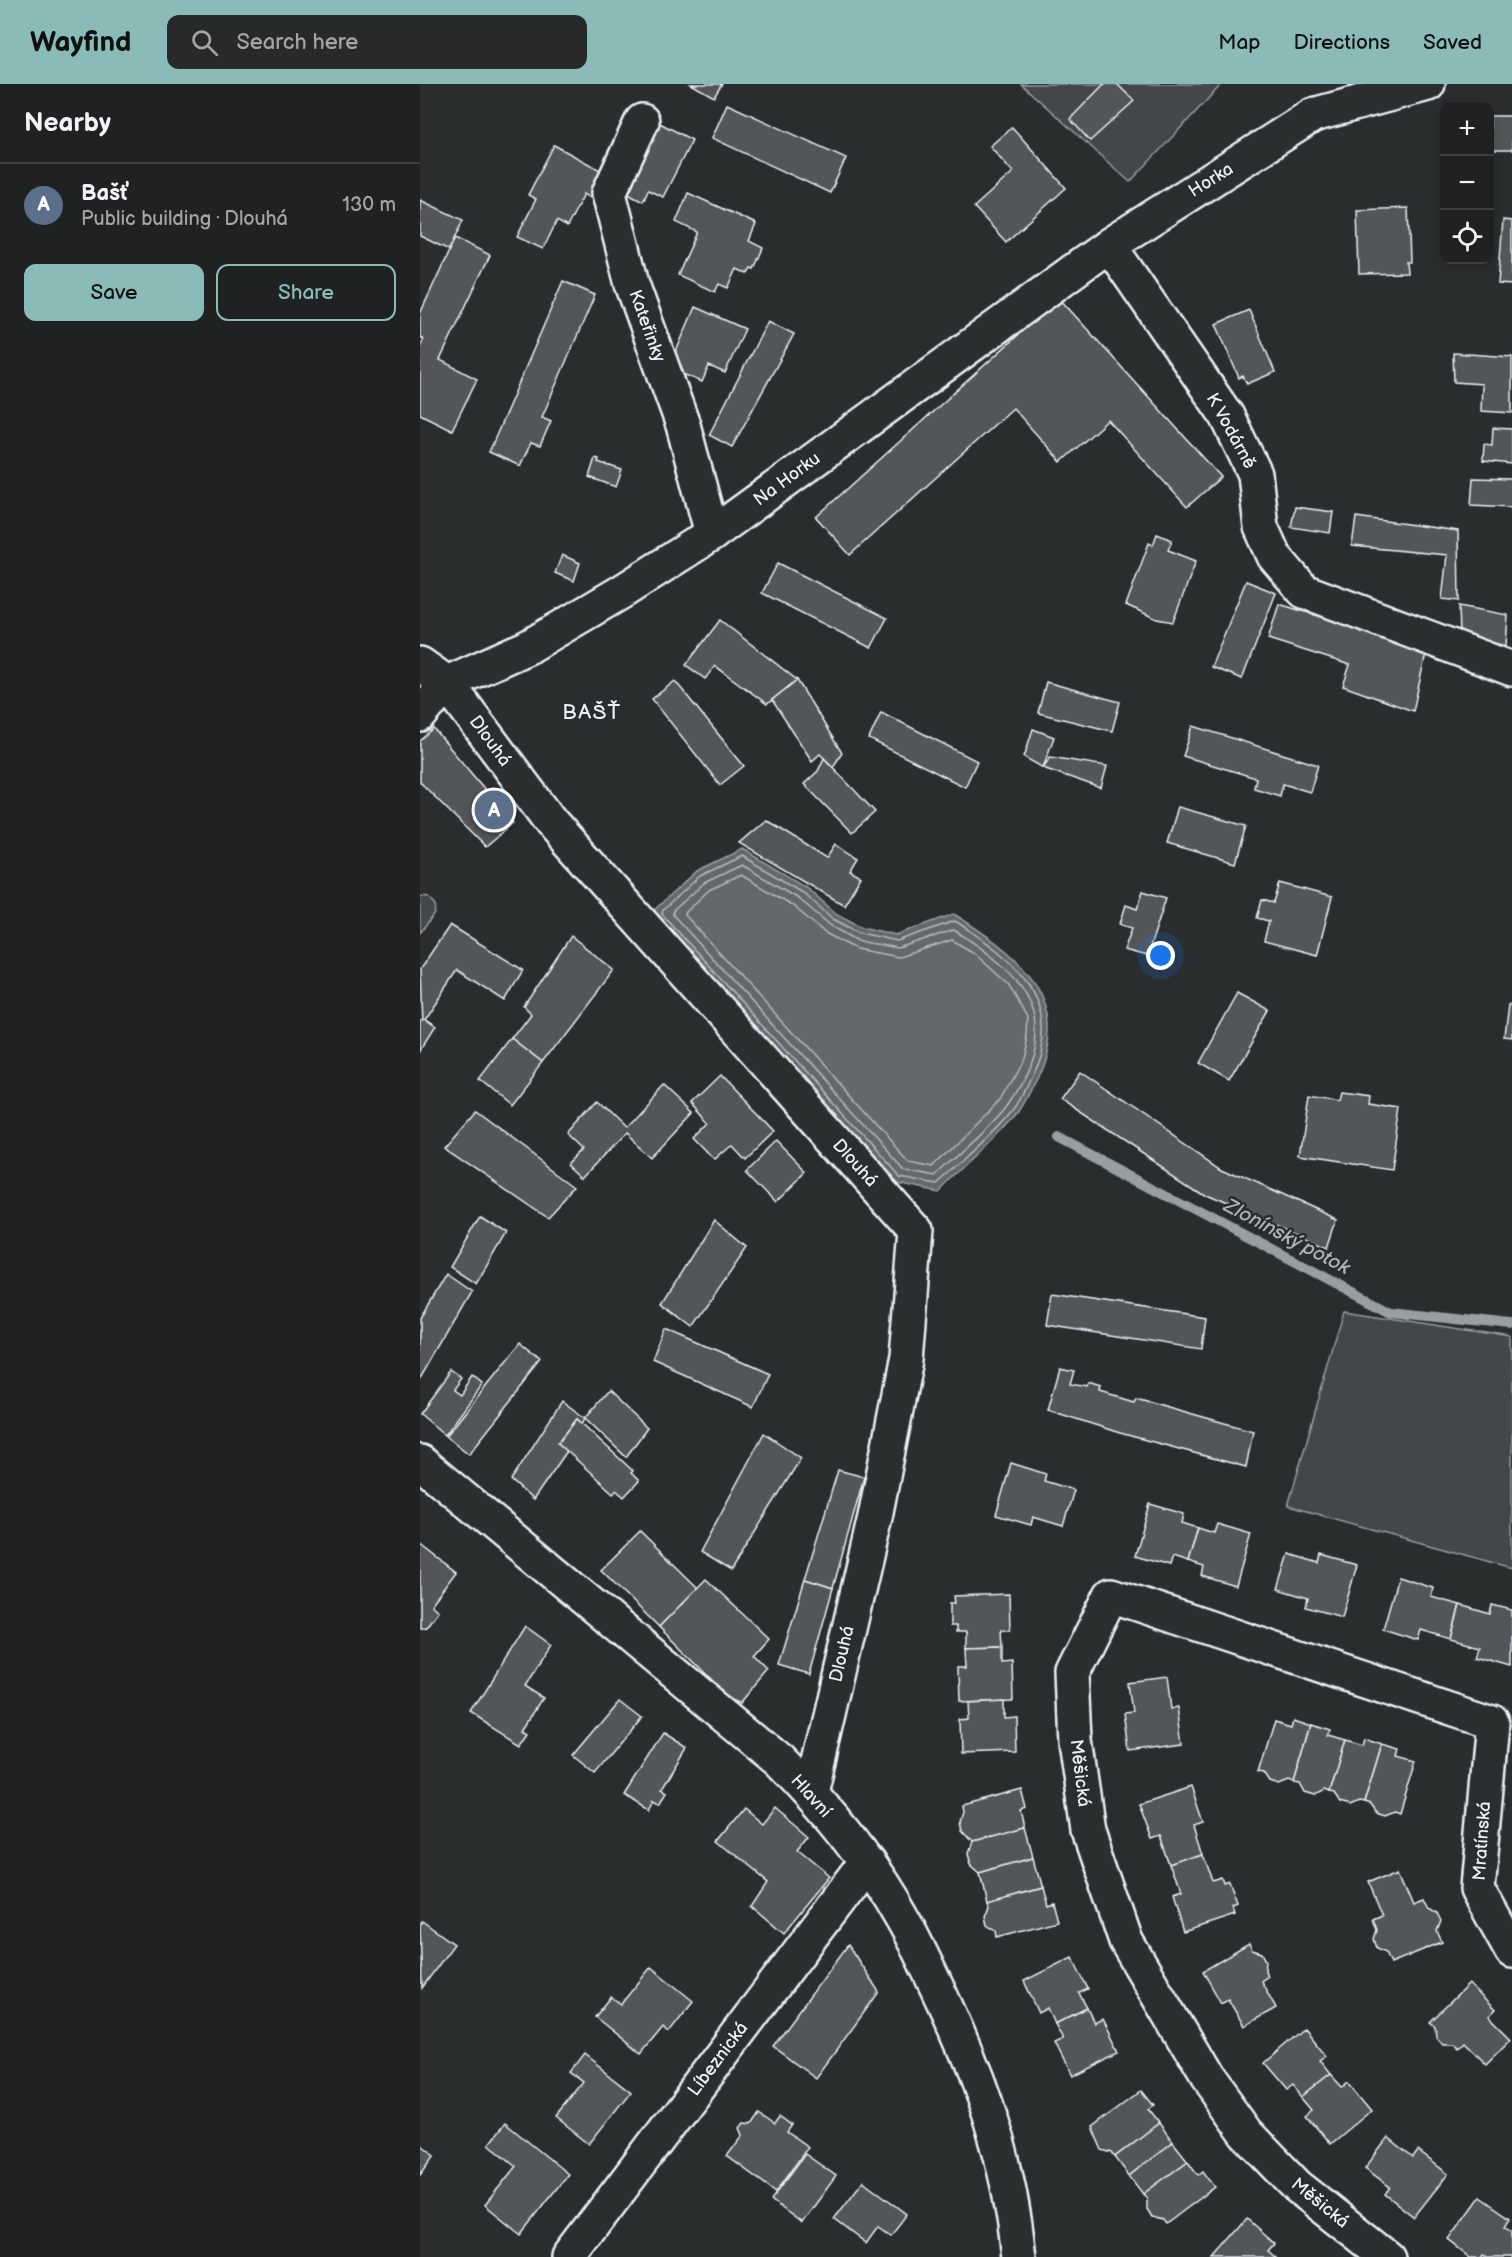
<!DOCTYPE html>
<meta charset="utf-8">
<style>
body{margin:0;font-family:"Balsamiq Sans",sans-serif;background:#282a2a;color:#f1f3f6}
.controls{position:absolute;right:18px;top:18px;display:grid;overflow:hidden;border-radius:12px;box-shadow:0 3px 9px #0003}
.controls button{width:54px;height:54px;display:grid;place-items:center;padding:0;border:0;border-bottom:2px solid #3d3f40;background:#202222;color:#f1f3f6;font:30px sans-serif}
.you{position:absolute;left:741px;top:872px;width:21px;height:21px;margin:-15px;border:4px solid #fff;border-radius:50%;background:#1a73e8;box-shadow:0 0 0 9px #1a73e833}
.badge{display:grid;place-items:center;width:39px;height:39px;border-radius:50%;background:#8bbbb9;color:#fff;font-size:20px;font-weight:700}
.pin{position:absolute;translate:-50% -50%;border:3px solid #fff;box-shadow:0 2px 6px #0006}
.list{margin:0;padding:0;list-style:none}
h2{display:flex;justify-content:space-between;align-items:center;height:78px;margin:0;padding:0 24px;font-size:26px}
h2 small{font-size:20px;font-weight:400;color:#a2a4a5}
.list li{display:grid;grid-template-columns:39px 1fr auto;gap:18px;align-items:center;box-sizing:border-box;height:84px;padding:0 24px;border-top:2px solid #3d3f40}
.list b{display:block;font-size:22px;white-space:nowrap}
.list p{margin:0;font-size:20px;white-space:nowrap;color:#a2a4a5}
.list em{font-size:20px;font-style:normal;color:#a2a4a5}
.actions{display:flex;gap:12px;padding:18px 24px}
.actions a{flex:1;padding:14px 0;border:2px solid #8bbbb9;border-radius:12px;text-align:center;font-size:21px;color:#8bbbb9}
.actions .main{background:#8bbbb9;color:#111}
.icon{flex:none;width:33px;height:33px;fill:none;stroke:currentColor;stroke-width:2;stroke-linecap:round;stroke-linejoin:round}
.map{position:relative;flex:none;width:1092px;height:2173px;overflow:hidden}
header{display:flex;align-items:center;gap:36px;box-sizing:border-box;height:84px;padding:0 30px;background:#8bbbb9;color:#111}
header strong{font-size:28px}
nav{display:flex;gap:33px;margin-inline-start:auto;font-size:21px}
.search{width:420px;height:54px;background:#282a2a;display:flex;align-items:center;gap:15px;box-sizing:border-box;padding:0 21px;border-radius:12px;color:#a2a4a5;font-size:22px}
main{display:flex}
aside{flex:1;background:#202222}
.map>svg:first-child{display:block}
</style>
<header>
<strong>Wayfind</strong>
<div class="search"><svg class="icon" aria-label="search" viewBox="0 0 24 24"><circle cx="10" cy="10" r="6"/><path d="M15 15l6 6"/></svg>Search here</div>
<nav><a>Map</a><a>Directions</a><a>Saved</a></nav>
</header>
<main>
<aside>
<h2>Nearby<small></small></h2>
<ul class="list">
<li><span class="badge" style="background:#5c6f8a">A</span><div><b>Bašť</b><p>Public building · Dlouhá</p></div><em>130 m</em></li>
</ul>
<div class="actions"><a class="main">Save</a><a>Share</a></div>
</aside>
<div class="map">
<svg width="1092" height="2173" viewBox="0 0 1092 2173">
<rect width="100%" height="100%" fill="#2a2d2e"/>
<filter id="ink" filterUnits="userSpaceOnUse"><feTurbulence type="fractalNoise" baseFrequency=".0167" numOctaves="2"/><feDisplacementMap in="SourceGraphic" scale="12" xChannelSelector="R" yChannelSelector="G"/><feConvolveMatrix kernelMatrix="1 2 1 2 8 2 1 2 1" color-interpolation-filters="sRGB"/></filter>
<g filter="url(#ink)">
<!-- green -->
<g fill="#424648" stroke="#959ca0" stroke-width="1.5">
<polygon points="601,0 802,0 710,98"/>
<polygon points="0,812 9,813 16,821 15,830 0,849"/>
<polygon points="924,1227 1092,1253 1092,1484 868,1422"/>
</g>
<!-- water -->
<path fill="#63686b" stroke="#989fa3" stroke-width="1.5" d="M322,765L386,803L417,830L442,843L476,851L534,830C599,871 656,914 616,996C610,1007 605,1019 598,1029C580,1053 543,1084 521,1107L477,1098L232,828L277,787Z"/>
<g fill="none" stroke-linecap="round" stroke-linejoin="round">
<!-- shore -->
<g stroke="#b3bac0" stroke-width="1.5">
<path d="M322,772L382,808L413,835L440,849L477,857L535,837C595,875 648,917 611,993C606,1003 601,1016 594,1025C577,1048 541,1079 519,1099L479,1092L242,830L243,826L280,792Z"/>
<path d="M322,781L378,814L410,841L438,857L478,864L534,846C609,893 645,936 588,1020C574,1041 536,1072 517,1091L483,1085L253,831V827L284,799Z"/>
<polygon points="321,791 373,822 405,849 436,865 479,873 532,856 554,869 589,901 608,935 607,952 602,974 580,1015 514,1082 488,1077 265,831 266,828 289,806"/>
</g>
<!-- stream -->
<polyline stroke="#989fa3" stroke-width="10" points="639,1053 971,1228 1092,1241"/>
</g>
<!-- building -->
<g fill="#535759" stroke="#e8f1f8" stroke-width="1.5">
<polygon points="271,0 302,0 294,13"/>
<polygon points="684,0 697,0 714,17 670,57 650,35"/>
<polygon points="307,20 426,74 410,109 292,54"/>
<rect x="1070" y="32" width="22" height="34"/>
<polygon points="236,37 272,56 243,113 228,106 223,117 208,109 209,90"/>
<polygon points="592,43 646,104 586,158 554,123 593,88 570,62"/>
<polygon points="134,61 182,87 169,113 164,110 147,143 137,137 123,165 97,153 116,115 108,111"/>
<polygon points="268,109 336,140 329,157 343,164 334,185 331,184 328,190 317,185 308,204 299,200 295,208 258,191 277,148 256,138"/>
<polygon points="0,116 43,136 29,166 0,152"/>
<polygon points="988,124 990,178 986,178 987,189 939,190 937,126"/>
<polygon points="1083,136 1092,137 1092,201 1078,200"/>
<polygon points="35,154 70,171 20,276 57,295 32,346 0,330 0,263 4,255 0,253 0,230"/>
<polygon points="143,197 175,211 122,333 131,337 120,362 111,359 100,382 69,368"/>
<polygon points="639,214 801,393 767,423 688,336 641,378 593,324 430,471 396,433"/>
<polygon points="275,223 325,245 305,289 289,282 282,298 249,284"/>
<polygon points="829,226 855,288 827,300 823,292 819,294 796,240"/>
<polygon points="348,237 374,250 312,363 289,351"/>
<polygon points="1033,269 1092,273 1092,329 1061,327 1062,300 1034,298"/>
<polygon points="1073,344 1092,345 1092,380 1063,377 1064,360 1072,361"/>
<polygon points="175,374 179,375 178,378 202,386 196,403 169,393"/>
<polygon points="1053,394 1092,395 1092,423 1051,421"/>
<polygon points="875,423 913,428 910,449 871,443"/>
<polygon points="936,433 1038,447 1039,517 1022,515 1027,471 932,462"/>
<polygon points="737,450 752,456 748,466 776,477 753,538 737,535 706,521 729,459 733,461"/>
<polygon points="142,471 160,479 154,497 135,489"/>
<polygon points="358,479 467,534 451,564 342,509"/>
<polygon points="826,497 856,509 822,595 791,583"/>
<polygon points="859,520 1007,565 993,627 923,602 930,581 848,555"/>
<polygon points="1039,522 1088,531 1086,562 1040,551"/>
<polygon points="300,536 377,596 347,620 295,582 285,595 266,581"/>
<polygon points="377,596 422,669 413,683 400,670 392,677 352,616"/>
<polygon points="255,597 324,682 300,701 232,615"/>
<polygon points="626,598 700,618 692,647 618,629"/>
<polygon points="461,628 557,677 545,703 449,655"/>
<polygon points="773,642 898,681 890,708 863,700 860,712 834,704 836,694 763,672"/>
<polygon points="14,645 93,739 65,763 0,698 0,657"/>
<polygon points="613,645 634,653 623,684 604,673"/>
<polygon points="630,673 687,682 681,704 623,684"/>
<polygon points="404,674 455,728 432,749 384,700 398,687"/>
<polygon points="758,723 826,742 815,779 747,759"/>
<polygon points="346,736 407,774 416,760 438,774 430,787 441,793 424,821 319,759"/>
<polygon points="860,799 912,813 897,871 844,857 849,837 837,834 842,816 854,819"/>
<polygon points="723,807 746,814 727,872 704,866 712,844 700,840 706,821 717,825"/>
<polygon points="30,841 103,886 85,917 37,886 2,939 0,885"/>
<polygon points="151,852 194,886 123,979 92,955 111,930 104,923"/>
<polygon points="817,909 850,927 809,997 778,979"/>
<polygon points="1088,921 1092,922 1092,956 1084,955"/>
<polygon points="4,936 15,943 0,967 0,937"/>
<polygon points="92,955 123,979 90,1021 60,997"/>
<polygon points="660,987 802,1084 918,1136 909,1163 785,1110 640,1015"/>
<polygon points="300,992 353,1047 325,1074 312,1060 294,1076 274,1055 290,1039 272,1019"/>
<polygon points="244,1001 274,1029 232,1074 205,1049 165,1092 151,1079 164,1066 148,1051 177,1018 204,1044"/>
<polygon points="919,1008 949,1012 948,1020 981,1025 972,1086 880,1072 889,1011 917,1016"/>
<polygon points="55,1026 157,1102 128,1133 24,1062"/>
<polygon points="356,1057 387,1089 358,1118 327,1086"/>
<polygon points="60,1132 86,1149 56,1200 30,1183"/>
<polygon points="294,1136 327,1164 273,1243 242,1219"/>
<polygon points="26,1190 52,1208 0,1298 0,1234"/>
<polygon points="632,1210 785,1233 781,1265 627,1241"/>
<polygon points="246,1245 348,1290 333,1323 233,1278"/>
<polygon points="100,1260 122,1278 49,1370 26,1352"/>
<polygon points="640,1283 654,1286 650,1300 667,1303 668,1299 681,1303 680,1308 714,1318 716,1314 833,1347 826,1383 700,1349 628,1326"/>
<polygon points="31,1288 41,1295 33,1306 40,1311 52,1293 62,1301 25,1351 0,1330"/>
<polygon points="188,1307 227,1344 206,1373 165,1334"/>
<polygon points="142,1317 165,1334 162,1340 157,1335 138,1359 147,1367 113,1416 91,1396"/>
<polygon points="157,1335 213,1387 211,1389 219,1397 204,1413 196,1406 193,1409 138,1359"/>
<polygon points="344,1349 381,1374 311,1487 280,1468"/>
<polygon points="591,1379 626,1390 624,1397 654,1406 643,1442 613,1433 611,1441 576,1431"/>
<polygon points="418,1386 444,1393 413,1504 385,1495"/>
<polygon points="730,1420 764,1430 762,1439 778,1444 768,1478 752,1473 749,1482 715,1472"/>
<polygon points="797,1440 831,1450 816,1502 782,1492 784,1483 768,1478 778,1444 794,1449"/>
<polygon points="220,1447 278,1504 239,1543 181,1486"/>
<polygon points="0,1460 36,1488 11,1521 18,1527 6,1543 0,1544"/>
<polygon points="869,1470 899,1479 901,1471 937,1481 922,1533 886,1523 888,1514 858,1505"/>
<polygon points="978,1493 1013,1504 1011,1513 1040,1521 1031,1555 1001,1546 998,1556 963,1545"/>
<polygon points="286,1495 349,1555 334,1572 349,1587 322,1619 306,1610 239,1543"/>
<polygon points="385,1495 413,1504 389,1590 359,1581"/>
<polygon points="589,1510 590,1546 581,1546 582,1563 546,1564 546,1548 536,1548 536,1542 530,1542 530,1519 535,1519 534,1512"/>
<polygon points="1040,1521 1070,1530 1072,1521 1092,1526 1092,1583 1057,1573 1060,1563 1031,1555"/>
<polygon points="105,1542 131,1561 105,1602 124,1614 105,1644 110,1647 101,1660 51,1629"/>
<polygon points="582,1563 582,1580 592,1579 593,1615 539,1617 538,1582 547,1582 546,1564"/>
<polygon points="747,1593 751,1625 759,1624 764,1660 710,1667 705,1630 714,1629 710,1598"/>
<polygon points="200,1615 222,1632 175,1689 153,1671"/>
<polygon points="584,1615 584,1633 594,1632 595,1668 541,1670 540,1635 549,1634 548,1617"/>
<polygon points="873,1633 891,1639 874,1699 869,1697 859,1701 850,1698 844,1689 838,1688 854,1635 871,1640"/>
<polygon points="891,1639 910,1645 908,1651 925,1656 909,1709 904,1707 895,1712 885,1709 880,1700 874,1699"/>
<polygon points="243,1649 267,1664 242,1705 247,1708 240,1719 234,1716 229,1726 204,1711"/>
<polygon points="944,1654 962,1660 944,1719 939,1718 930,1722 920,1719 914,1710 909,1709 925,1656 942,1661"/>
<polygon points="962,1660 980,1665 978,1672 996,1677 980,1730 975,1728 965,1732 956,1729 950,1721 944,1719"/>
<polygon points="771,1703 783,1738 774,1741 783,1770 751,1781 741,1752 732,1755 719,1720"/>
<polygon points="602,1706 607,1725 601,1727 605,1744 552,1758 542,1747 540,1738 543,1728 542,1722"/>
<polygon points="355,1724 389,1753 377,1768 409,1794 364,1849 332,1822 348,1798 298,1757 324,1725 342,1740"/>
<polygon points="605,1744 613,1773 560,1788 551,1780 548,1770 552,1758"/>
<polygon points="783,1770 793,1799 803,1796 805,1802 810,1800 818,1822 813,1824 815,1831 763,1848 752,1813 761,1810 751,1781"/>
<polygon points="613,1773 621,1802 567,1817 560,1788"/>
<polygon points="980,1785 994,1818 1004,1814 1009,1824 1017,1829 1021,1837 1017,1847 1022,1858 971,1879 966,1868 957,1864 954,1855 957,1846 953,1835 962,1831 948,1798"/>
<polygon points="621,1802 626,1820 632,1818 637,1837 577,1853 576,1847 567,1841 565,1832 569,1822 567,1817"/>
<polygon points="2,1837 34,1860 2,1904 0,1841"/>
<polygon points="829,1860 832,1866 842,1869 846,1877 845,1887 848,1892 841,1897 856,1924 824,1942 808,1915 801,1919 783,1887"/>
<polygon points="428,1861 459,1908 396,1994 353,1962"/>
<polygon points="652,1873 668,1905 659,1909 667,1924 635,1940 628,1924 619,1929 604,1897"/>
<polygon points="231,1883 273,1917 249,1948 243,1943 221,1970 175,1933 191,1913 201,1920"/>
<polygon points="1049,1900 1075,1926 1069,1932 1091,1954 1065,1980 1043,1958 1037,1964 1032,1959 1022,1959 1016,1952 1015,1942 1010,1938"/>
<polygon points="667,1924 674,1939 683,1935 699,1967 650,1991 634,1959 643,1955 635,1940"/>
<polygon points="884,1944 907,1972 900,1977 911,1991 883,2013 873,2001 866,2006 843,1979"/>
<polygon points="165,1971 211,2007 169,2060 136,2034 164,1999 151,1989"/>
<polygon points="911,1991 922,2003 929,1997 952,2025 910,2060 887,2032 894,2026 883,2013"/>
<polygon points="721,2006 733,2021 728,2025 739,2039 695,2073 692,2069 682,2066 672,2043"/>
<polygon points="339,2028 355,2039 360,2032 372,2041 367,2048 388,2063 356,2108 307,2072 323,2051 320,2044 324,2039 331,2040"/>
<polygon points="85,2039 148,2090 101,2150 65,2121 96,2082 69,2060"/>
<polygon points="739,2039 753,2058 709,2092 695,2073"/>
<polygon points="968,2054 993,2074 998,2067 1028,2090 994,2133 965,2110 970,2103 945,2084"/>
<polygon points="753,2058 768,2077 723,2110 709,2092"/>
<polygon points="0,2060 15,2071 0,2091"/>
<polygon points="385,2070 416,2092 382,2139 351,2116"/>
<polygon points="768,2077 778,2091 783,2087 795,2103 746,2140 743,2136 732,2133 727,2125 727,2114 723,2110"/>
<polygon points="443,2097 487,2130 471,2151 458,2142 446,2159 414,2135"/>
<polygon points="1060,2113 1090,2134 1085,2142 1092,2147 1092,2173 1068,2173 1064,2170 1062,2173 1051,2173 1029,2156"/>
<polygon points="827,2135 854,2159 848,2166 856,2173 794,2173"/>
</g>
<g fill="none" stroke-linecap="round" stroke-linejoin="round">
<defs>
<g id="street">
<polyline points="222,37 189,109 212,200 263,341 292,450"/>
<polyline points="689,161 807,332 835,390 841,443 854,472 884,507 1092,585"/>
<polyline points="0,580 27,599 131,738 496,1147 486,1275 455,1433 391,1708"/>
<polyline points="0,631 27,599 108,563 203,507 292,450 689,161 893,31 1008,0"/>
<polyline points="149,2173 447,1778"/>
<polyline points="967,2173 877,2102 826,2049 787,1995 706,1857 668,1746 655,1656 652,1589 691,1511 1072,1638 1057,1804 1092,1867"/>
</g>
<path id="secondary" d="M0,1378L359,1676C406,1723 450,1776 482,1834C496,1858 507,1883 519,1908C561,1997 589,2074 599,2173"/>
</defs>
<!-- street casing -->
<use href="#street" stroke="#e8f1f8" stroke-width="38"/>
<!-- secondary casing -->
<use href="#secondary" stroke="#e8f1f8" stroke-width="38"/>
<!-- street -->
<use href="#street" stroke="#2a2d2e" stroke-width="33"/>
<!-- secondary -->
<use href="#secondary" stroke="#2a2d2e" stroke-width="33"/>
</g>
</g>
<g text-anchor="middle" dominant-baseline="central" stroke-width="5" stroke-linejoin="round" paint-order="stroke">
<!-- street labels -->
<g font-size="18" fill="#e8f1f8" stroke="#2a2d2e">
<text transform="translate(791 96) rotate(-32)">Horka</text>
<text transform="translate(227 242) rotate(70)">Kateřinky</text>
<text transform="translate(811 347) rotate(61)">K Vodárně</text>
<text transform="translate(367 395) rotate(-36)">Na Horku</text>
<text transform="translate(70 657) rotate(54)">Dlouhá</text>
<text transform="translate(435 1079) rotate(48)">Dlouhá</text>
<text transform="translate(422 1570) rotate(-77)">Dlouhá</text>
<text transform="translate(660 1689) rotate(83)">Měšická</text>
<text transform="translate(391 1712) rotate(48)">Hlavní</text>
<text transform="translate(1062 1757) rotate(-86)">Mratínská</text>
<text transform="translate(298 1975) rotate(-53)">Líbeznická</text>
<text transform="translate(900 2119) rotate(39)">Měšická</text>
</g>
<!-- water labels -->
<g font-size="20" font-style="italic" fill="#acb3b9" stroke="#2a2d2e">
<text transform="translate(867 1153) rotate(28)">Zlonínský potok</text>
</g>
<!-- quarter labels -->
<g font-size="21" letter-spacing="1.5" fill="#e8f1f8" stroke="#2a2d2e">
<text x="172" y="628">BAŠŤ</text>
</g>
</g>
</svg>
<div class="controls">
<button>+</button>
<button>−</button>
<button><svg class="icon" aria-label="locate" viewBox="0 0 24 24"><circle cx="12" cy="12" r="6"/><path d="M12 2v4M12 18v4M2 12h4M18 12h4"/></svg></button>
</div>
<div class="you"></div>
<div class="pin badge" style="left:74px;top:726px;background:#5c6f8a">A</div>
</div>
</main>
